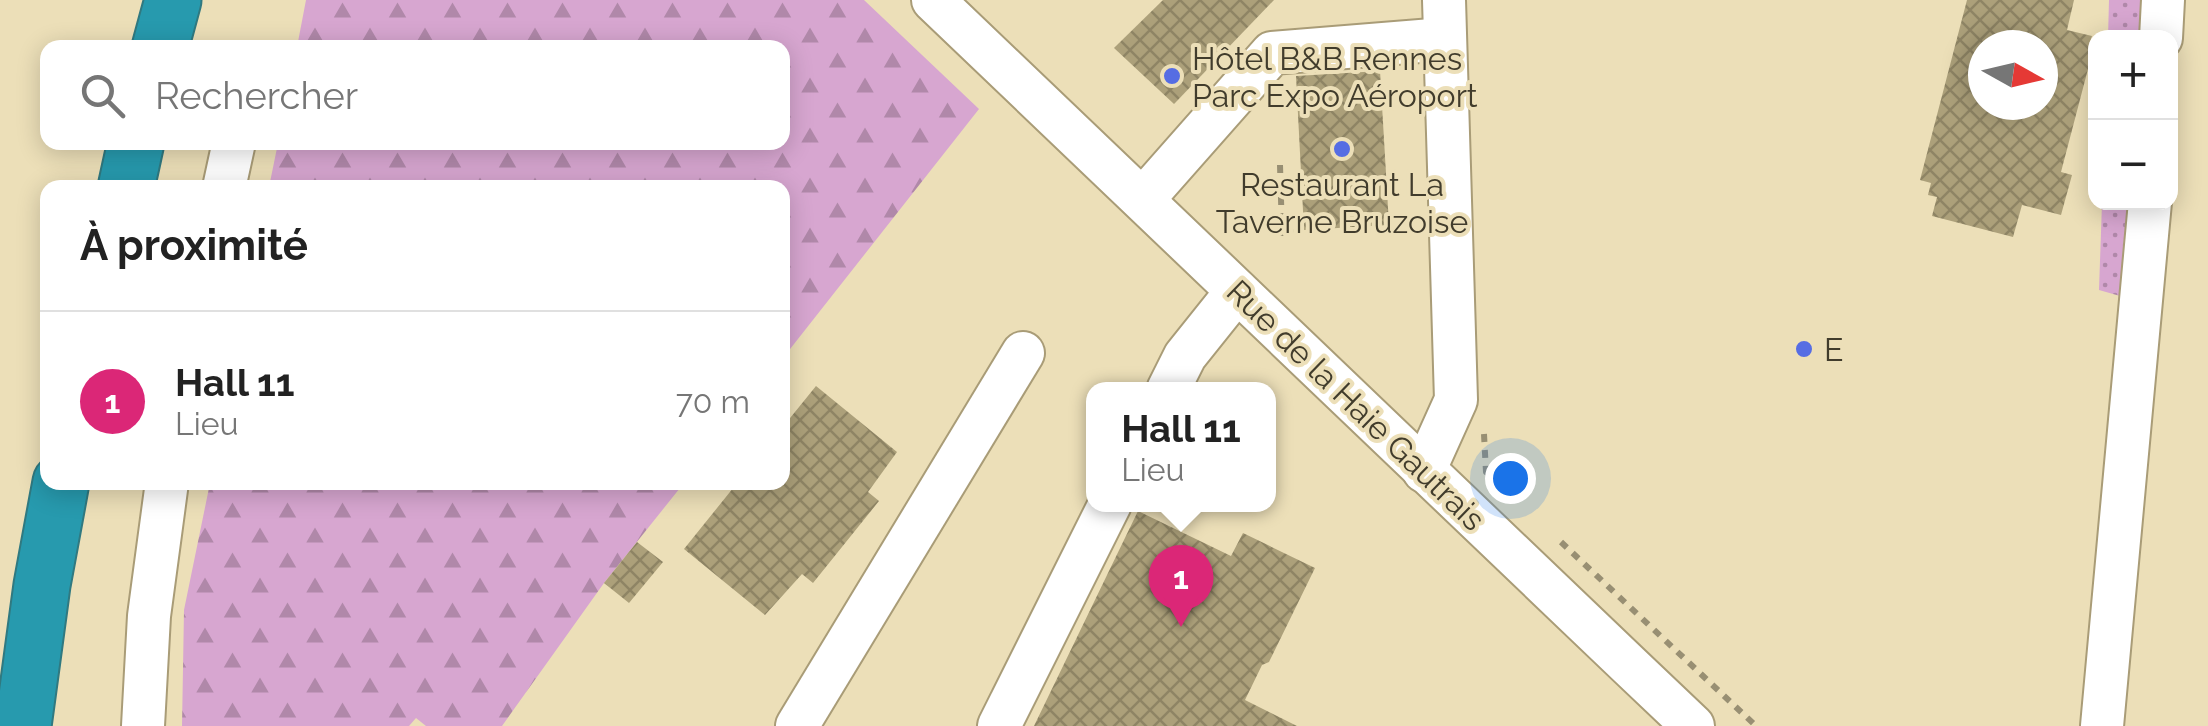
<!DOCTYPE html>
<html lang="fr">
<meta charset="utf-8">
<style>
body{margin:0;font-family:Raleway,sans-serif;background:#f6f6f6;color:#222}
.controls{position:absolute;right:30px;top:30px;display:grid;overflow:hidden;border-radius:20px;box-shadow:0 5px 25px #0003}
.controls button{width:90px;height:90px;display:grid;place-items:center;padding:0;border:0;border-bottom:2px solid #e0e0e0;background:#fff;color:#222;font:50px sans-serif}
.compass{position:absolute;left:1968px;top:30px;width:90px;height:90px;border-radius:50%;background:#fff;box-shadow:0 5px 25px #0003;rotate:98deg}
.you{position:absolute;left:1510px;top:478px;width:35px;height:35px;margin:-25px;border:8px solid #fff;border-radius:50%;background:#1a73e8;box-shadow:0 0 0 15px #1a73e833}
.badge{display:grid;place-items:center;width:65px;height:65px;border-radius:50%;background:#db2777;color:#fff;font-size:32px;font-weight:700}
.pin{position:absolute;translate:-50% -82px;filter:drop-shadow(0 2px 5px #0008)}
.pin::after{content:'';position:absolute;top:52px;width:35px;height:30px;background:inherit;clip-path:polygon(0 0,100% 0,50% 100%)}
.popup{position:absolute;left:1086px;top:382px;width:190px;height:130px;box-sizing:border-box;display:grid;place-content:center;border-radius:20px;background:#fff;filter:drop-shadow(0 2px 8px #0005);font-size:32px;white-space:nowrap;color:#767676}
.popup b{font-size:38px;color:#222}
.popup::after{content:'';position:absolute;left:50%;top:100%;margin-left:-20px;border:20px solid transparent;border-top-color:#fff}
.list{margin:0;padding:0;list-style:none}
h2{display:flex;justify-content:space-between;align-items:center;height:130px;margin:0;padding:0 40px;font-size:42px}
h2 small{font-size:32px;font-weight:400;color:#767676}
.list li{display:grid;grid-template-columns:65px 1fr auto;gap:30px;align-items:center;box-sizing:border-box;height:180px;padding:0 40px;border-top:2px solid #e0e0e0}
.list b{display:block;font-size:38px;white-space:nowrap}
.list p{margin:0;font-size:32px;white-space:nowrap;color:#767676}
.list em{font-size:32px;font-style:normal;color:#767676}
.icon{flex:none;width:55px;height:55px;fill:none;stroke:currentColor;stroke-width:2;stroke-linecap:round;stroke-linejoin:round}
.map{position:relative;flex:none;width:2208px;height:726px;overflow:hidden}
.search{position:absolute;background:#fff;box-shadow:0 5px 25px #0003;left:40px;top:40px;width:750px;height:110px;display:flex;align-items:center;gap:25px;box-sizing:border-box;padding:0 35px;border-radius:20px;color:#767676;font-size:38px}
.panel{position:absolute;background:#fff;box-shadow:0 5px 25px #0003;left:40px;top:180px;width:750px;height:310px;border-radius:20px}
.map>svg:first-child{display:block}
</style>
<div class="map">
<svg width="2208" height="726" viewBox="0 0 2208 726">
<defs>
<pattern id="grass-dots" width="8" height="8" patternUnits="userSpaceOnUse" patternTransform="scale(2.5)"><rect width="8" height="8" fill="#d7a6d0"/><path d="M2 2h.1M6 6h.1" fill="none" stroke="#b088a9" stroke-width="1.8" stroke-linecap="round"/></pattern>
<pattern id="forest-firs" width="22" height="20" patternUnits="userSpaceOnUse" patternTransform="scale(2.5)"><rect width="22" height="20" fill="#d7a6d0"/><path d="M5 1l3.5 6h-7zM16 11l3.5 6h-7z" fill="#b088a9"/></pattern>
<pattern id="building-cross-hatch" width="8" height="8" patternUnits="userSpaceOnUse" patternTransform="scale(2.5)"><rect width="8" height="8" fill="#aca07a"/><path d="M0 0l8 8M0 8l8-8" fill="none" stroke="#8e8464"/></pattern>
</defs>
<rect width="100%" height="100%" fill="#ecdfb8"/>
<!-- grass -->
<g fill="url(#grass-dots)">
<polygon points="2109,0 2151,0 2150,37 2108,38"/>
<polygon points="2102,203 2138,203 2120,296 2099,290"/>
</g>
<!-- forest -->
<g fill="url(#forest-firs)">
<polygon points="306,0 864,0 979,109 783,358 782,188 269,187 278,143 782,142 782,48 297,47"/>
<polygon points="210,483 684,483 604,583 502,726 426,726 416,718 409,726 182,726 184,610"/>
</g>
<!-- building -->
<g fill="url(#building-cross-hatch)" fill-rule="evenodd">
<polygon points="1163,0 1274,0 1174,104 1114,48"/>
<path d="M1967,0H2074L2067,30L2092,36L2088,49L2093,50L2061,172L2072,175L2061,215L2022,205L2013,237L1932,216L1937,197L1928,195L1931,183L1920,180ZM1983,45H2043V105H1983Z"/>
<polygon points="1380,71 1389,225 1304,230 1296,76"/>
<polygon points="816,386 897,452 868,492 879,501 813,583 802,574 765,615 684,549 738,482 782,482 782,428"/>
<polygon points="1138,511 1231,556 1243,533 1315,568 1269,662 1262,665 1245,700 1297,726 1034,726"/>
<polygon points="637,542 663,562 629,603 604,583"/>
</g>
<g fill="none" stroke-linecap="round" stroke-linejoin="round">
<defs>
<g id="minor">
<path d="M933,0C1187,242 1439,485 1693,726"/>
<polyline points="2161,38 2163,0"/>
<polyline points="224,188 234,142"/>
<polyline points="1144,198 1272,53 1445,39"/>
<polyline points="1168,390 1185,356 1237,291"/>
<polyline points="1424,471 1456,400 1444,0"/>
<polyline points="143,726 149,616 167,482"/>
<polyline points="797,726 1023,353"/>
<polyline points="999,726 1110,504"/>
<polyline points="2102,726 2150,202"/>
</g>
<g id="highway">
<polyline points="160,48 173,0"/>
<polyline points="126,188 136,142"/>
<polyline points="23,726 42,585 61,482"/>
</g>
</defs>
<!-- minor casing -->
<use href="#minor" stroke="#a99c77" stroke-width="46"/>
<!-- highway casing -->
<use href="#highway" stroke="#307980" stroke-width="59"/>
<!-- path -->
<g stroke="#988f73" stroke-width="6" stroke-dasharray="8 8" stroke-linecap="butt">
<polyline points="1280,165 1282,233 1294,232"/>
<polyline points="1484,434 1486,472 1490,475"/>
<polyline points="1561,542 1756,726"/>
</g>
<!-- minor -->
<use href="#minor" stroke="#fff" stroke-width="42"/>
<!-- highway -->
<use href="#highway" stroke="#279aae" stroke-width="55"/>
</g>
<!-- markers -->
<g fill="#566de3" stroke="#ecdfb8" stroke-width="4">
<circle cx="1172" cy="76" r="10"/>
<circle cx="1342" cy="149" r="10"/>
<circle cx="1804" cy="349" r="10"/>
</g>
<g text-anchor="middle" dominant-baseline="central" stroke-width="8" stroke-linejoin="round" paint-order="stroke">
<!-- poi labels -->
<g font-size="32" fill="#413c2c" stroke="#ecdfb8" text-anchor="start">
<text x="1192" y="58">Hôtel B&amp;B Rennes<tspan x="1192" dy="37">Parc Expo Aéroport</tspan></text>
<text x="1342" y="184" text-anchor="middle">Restaurant La<tspan x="1342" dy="37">Taverne Bruzoise</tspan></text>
<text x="1824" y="349">E</text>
</g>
<!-- street labels -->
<g font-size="32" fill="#413c2c" stroke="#ecdfb8">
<text transform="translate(1356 405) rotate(44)">Rue de la Haie Gautrais</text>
</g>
</g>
</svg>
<div class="controls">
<button>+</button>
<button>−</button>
</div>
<svg class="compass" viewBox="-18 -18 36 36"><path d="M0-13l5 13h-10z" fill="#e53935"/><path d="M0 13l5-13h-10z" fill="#767676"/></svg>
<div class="you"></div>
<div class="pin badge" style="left:1181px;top:627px">1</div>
<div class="popup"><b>Hall 11</b>Lieu</div>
<div class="search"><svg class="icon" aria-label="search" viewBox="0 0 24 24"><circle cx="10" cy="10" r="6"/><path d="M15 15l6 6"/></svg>Rechercher</div>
<section class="panel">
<h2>À proximité<small></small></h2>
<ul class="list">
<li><span class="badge">1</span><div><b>Hall 11</b><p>Lieu</p></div><em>70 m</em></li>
</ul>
</section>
</div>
